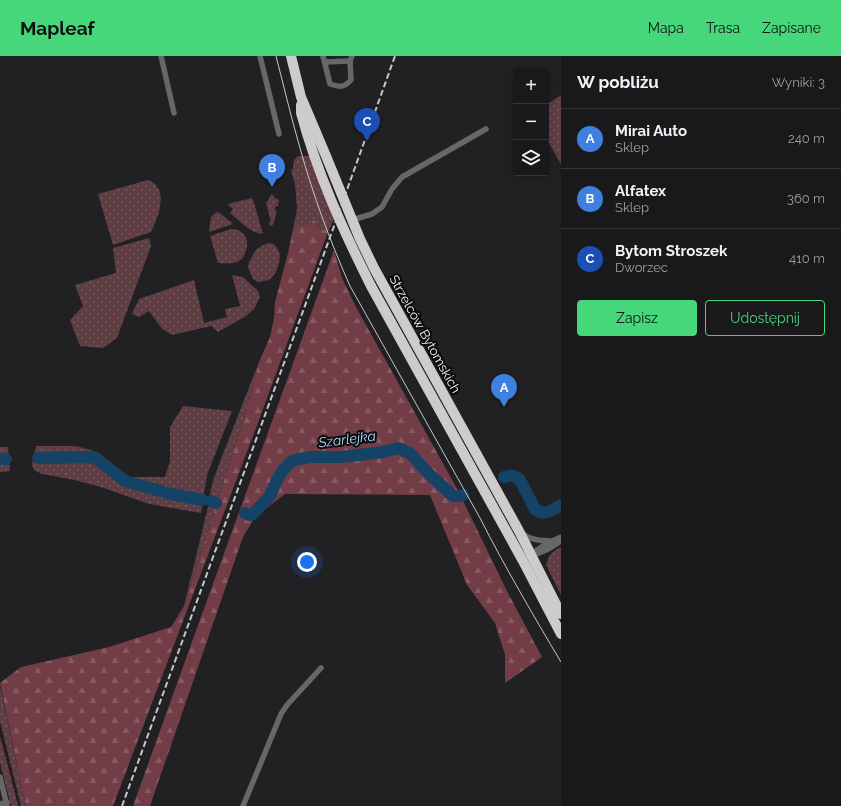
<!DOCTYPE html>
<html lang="pl">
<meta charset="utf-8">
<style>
body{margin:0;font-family:Raleway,sans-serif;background:#262527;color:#f1f3f6}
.controls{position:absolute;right:12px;top:12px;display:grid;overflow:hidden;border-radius:4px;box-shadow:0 2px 10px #0003}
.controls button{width:36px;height:36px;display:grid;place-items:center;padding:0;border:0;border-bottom:1px solid #373739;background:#19181a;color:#f1f3f6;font:20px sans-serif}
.you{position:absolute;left:307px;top:506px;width:14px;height:14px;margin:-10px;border:3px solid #fff;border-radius:50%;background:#1a73e8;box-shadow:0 0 0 6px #1a73e833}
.badge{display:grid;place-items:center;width:26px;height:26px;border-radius:50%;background:#45d77a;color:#fff;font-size:13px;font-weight:700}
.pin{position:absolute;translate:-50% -33px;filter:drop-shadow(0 1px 2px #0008)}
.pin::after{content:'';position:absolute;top:21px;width:14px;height:12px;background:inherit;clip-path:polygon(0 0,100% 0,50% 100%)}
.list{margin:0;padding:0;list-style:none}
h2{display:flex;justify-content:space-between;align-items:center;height:52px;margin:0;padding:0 16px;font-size:17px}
h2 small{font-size:13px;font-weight:400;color:#9fa0a2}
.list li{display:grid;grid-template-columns:26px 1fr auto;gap:12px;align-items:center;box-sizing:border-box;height:60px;padding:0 16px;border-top:1px solid #373739}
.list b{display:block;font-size:15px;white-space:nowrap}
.list p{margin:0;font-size:13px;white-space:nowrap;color:#9fa0a2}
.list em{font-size:13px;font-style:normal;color:#9fa0a2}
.actions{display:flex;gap:8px;padding:12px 16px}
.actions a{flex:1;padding:9px 0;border:1px solid #45d77a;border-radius:4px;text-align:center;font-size:14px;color:#45d77a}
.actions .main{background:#45d77a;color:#111}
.icon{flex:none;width:22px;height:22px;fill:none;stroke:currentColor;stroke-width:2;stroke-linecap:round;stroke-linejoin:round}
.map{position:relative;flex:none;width:561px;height:750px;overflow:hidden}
header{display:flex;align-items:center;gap:24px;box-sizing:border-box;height:56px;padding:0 20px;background:#45d77a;color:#111}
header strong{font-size:19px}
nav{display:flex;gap:22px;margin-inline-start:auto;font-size:14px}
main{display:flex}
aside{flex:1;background:#19181a}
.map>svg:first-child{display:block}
</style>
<header>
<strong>Mapleaf</strong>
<nav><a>Mapa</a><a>Trasa</a><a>Zapisane</a></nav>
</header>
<main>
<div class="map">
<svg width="561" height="750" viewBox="0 0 561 750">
<defs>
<pattern id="grass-dots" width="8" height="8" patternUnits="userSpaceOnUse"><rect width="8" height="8" fill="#5e3d43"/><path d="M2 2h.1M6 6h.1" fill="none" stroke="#765a5f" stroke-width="1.8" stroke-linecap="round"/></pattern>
<pattern id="forest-firs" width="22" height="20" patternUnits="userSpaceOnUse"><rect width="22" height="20" fill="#723d47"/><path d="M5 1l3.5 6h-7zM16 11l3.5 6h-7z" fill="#875a62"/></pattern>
</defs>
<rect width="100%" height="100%" fill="#212022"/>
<!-- grass -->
<g fill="url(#grass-dots)">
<polygon points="561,39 561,108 546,82 546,49"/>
<polygon points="298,100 310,100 335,161 328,176 318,171 317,167 310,171 304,168 293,173 297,153 295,128 291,115 293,113 294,104"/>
<path d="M148,124C152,126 156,128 158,132C165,145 157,163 151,176L113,189L98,138Z"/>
<polygon points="272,138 275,142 279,144 278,150 276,150 274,154 277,155 273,169 270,170 269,166 271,166 266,147"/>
<path d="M252,142L254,147L263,178C250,177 240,165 230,157L233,153L228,148Z"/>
<polygon points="217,156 221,158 233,168 209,176 211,161"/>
<path d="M231,173C244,173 251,184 245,197C243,201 242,204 237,206C231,208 225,207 218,207L210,180Z"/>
<polygon points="149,182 151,190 117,282 103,292 80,290 70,264 83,250 75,229 116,217 113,192"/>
<path d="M269,187L274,188C275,190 278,193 279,196C282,203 276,219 270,223C267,225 262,225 258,226L253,223L251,219L248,211L249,206L256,194L263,189Z"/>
<polygon points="232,219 243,221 258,235 260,241 254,253 246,260 218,276 211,270 172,279 162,273 149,255 139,261 132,258 139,243 194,224 204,267 227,261 225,253 240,250"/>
<polygon points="259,306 246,356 184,550 207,455 212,428 219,408"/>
<polygon points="183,350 232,355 207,419 201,457 149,448 104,432 75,424 42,418 34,414 32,408 36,390 75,390 88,393 99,397 128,421 165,421 170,405 170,371"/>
<polygon points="0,391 8,391 10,415 0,416"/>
<path d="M561,491V539L546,509C549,498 552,496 561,491Z"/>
<polygon points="0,630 23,737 26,750 21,750 0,665"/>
<polygon points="0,680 18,749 18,750 11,750 0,707"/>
</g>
<!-- forest -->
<g fill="url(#forest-firs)">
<polygon points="313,164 317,167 318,171 328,176 256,372 113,750 26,750 23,737 0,627 21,611 109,591 171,571 184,550 246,356 259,306 270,281 274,262 275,246 288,197 293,173 304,168 310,170"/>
<path d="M334,194L342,222L356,251L455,429L470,459L507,535L542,601L505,627V599L495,567L467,529L430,439L285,438L255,461L243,481L150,750H133C199,565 267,380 334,194Z"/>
</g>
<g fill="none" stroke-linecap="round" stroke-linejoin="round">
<!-- river -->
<g stroke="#154365" stroke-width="12">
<polyline points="38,402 94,401 125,425 171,438 202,444"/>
<polyline points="0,403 6,403"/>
<path d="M504,421C511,419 515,419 520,424L535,453C543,461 553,454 561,449"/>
<polyline points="211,445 216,447"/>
<polyline points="245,457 249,459 253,458 270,440 277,424 283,414 292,405 299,403 310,401 342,401 367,398 383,396 398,392 410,397 428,417 453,440 458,440 463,439"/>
</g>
<!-- street -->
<g stroke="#686768" stroke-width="5.5">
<polyline points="161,0 174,57"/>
<polyline points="260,0 279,78"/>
<path d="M323,0L330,28C339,31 344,32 351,24L350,5L352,0"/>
<polyline points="325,6 350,5"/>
<polyline points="352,164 372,158 382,151 392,133 402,121 486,73"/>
<path d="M523,478C531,484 540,485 550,485"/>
<path d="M531,499C539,491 550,486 561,481"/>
<path d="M531,499C543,497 552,491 561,485"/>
<polyline points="0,721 7,750"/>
<polyline points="0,748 7,746"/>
<polyline points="243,750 281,658 287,649 321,612"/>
</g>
<!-- highway -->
<g stroke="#cecbcd" stroke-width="10">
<polyline points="291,0 301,41 307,55 326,100 360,183 374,212 519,475 561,558"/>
<path d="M301,49V57C317,117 343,174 371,230L523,505L561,578"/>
</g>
<!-- tram -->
<path stroke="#c7c6c8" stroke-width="1" d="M276,0C284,31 291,61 300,92C313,139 330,185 350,230L480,462C505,511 533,559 561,606"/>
<!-- rail -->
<polyline stroke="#c7c6c8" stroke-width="2" stroke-dasharray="6 3" stroke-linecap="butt" points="122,750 329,184 395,0"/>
</g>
<g text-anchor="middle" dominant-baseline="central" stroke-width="4" stroke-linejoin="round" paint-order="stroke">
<!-- street labels -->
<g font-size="13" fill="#f2f1f3" stroke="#0a0a0b">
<text transform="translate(425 278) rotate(61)">Strzelców Bytomskich</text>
</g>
<!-- water labels -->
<g font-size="14" font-style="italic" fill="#b2dafd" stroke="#0a0a0b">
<text transform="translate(347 383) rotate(-7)">Szarlejka</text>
</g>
</g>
</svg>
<div class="controls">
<button>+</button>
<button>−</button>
<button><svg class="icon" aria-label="layers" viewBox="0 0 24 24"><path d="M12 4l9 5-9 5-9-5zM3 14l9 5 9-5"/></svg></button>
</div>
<div class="you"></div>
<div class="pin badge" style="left:504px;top:351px;background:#3f7fe0">A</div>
<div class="pin badge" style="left:272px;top:131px;background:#3f7fe0">B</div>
<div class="pin badge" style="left:367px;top:85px;background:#1a4fb4">C</div>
</div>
<aside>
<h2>W pobliżu<small>Wyniki: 3</small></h2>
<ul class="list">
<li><span class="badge" style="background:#3f7fe0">A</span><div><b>Mirai Auto</b><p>Sklep</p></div><em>240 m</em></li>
<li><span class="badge" style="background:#3f7fe0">B</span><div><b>Alfatex</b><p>Sklep</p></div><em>360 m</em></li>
<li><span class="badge" style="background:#1a4fb4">C</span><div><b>Bytom Stroszek</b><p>Dworzec</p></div><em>410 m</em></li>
</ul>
<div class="actions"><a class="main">Zapisz</a><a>Udostępnij</a></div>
</aside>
</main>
